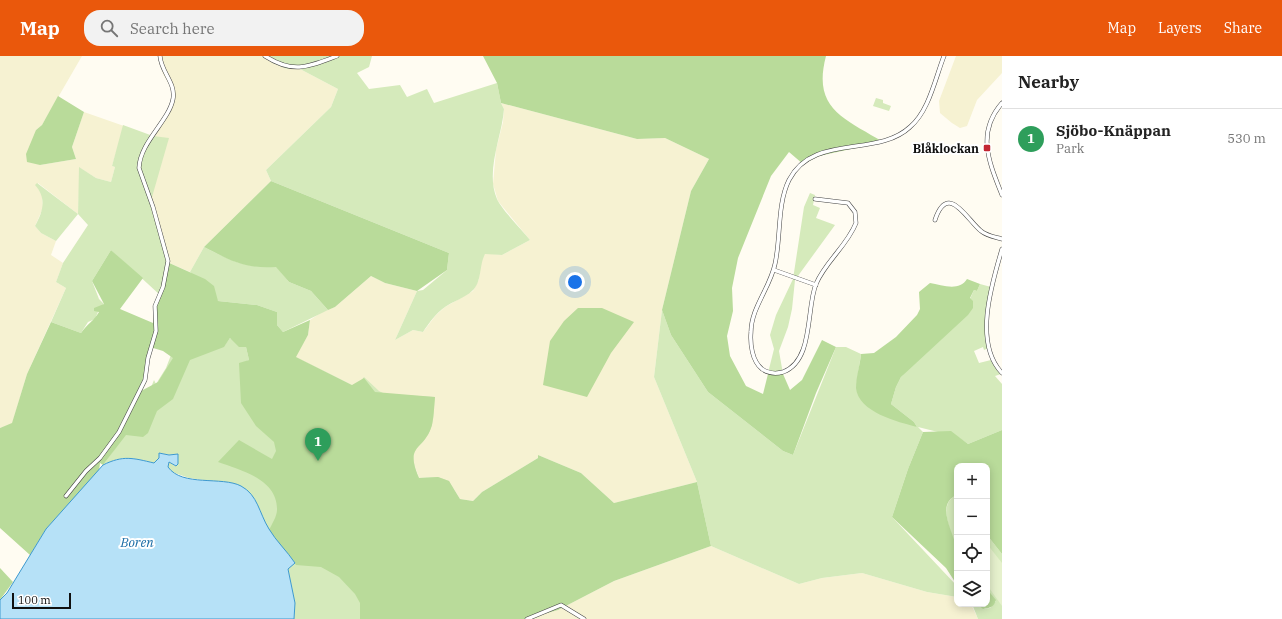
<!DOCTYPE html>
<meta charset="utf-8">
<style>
body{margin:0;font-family:"IBM Plex Serif",serif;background:#f2f2f2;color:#222}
.controls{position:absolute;right:12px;bottom:12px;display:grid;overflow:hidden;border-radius:8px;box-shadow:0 2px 10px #0003}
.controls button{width:36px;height:36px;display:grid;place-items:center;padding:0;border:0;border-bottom:1px solid #e0e0e0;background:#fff;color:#222;font:20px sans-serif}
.scale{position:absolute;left:12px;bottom:10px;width:59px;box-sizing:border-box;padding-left:4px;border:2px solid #101010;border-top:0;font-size:11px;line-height:14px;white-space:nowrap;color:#101010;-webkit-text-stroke:3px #fff;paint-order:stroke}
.you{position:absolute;left:575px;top:226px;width:14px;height:14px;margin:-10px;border:3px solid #fff;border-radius:50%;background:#1a73e8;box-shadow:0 0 0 6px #1a73e833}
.badge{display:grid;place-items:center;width:26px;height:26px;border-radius:50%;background:#ea580c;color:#fff;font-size:13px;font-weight:700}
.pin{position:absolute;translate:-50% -33px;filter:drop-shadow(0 1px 2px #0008)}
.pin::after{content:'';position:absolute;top:21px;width:14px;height:12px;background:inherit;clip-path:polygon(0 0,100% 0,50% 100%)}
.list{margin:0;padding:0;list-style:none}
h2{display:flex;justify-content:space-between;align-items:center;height:52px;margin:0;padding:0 16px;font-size:17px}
h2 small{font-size:13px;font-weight:400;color:#767676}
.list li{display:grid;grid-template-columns:26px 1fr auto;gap:12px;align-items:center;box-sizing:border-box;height:60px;padding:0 16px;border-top:1px solid #e0e0e0}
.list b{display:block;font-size:15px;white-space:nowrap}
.list p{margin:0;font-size:13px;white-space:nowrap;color:#767676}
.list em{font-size:13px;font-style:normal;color:#767676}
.icon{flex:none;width:22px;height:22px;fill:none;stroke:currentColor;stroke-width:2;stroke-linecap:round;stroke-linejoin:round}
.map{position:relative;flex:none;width:1002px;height:563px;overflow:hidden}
header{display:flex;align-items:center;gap:24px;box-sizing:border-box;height:56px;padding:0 20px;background:#ea580c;color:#fff}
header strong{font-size:19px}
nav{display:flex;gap:22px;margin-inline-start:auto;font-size:14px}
.search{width:280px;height:36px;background:#f2f2f2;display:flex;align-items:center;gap:10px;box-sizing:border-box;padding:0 14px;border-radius:16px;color:#767676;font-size:15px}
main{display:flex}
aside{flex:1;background:#fff}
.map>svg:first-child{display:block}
</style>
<header>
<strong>Map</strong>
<div class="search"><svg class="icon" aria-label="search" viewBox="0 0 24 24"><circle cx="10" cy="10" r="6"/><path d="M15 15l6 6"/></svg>Search here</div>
<nav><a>Map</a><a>Layers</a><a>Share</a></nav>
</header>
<main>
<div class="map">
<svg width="1002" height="563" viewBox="0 0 1002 563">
<rect width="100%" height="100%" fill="#fffcf2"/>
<!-- farmland -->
<g fill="#f6f2d2">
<polygon points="0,0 82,0 42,69 36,74 40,109 76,103 72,91 84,56 124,70 112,110 115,111 111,126 96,122 80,112 78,158 38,127 38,132 42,139 43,152 35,170 41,177 56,185 51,199 63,207 56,226 66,232 27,318 12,368 0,372"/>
<polygon points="159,0 262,0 273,7 287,13 300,13 338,33 331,51 266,114 271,125 204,191 190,216 167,206 139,120 144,94 171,51 173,40 170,30 163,18"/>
<polygon points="956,0 1002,0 1002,17 977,44 967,70 960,72 952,67 940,57 939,45"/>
<polygon points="501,47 637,83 665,82 709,103 691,135 662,254 654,321 697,426 614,447 581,417 538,399 538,402 482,436 473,445 460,443 454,433 438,421 419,422 412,403 415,394 427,379 385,338 352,329 295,301 308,279 310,264 322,256 335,251 371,220 385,227 417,235 395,284 413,274 423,276 436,259 445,251 473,235 479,223 480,206 485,197 502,199 530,184 498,145 493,128 496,94 503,66 504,53"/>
<polygon points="711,490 799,528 822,522 862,517 927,536 957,541 957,548 971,548 978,563 526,563 558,554 614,525"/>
</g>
<!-- green -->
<g fill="#d5eabb">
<path d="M262,0H372L369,11L357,17L369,33L400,29L407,41L427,33L434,47L497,27L501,47L504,53C502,81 485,115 497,143C502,154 522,174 530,184L502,199L485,198C479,209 482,227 472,235C465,242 453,245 445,251C436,257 429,267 423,276L413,274L395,284L417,235L423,234L447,214L449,197L271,125L266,114L331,51L338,33L300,13H287L273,7Z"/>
<polygon points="876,42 883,44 883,47 891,50 889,55 873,50"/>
<path d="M123,69L153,80L169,82L150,148L167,206L162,222L160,239L111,194L92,225L99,243L104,248L100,251L95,263L88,266L81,277L51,266L66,232L56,226L63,207L88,169L78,158L56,185L41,177L35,170C43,156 47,142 35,129L37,127L78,158L79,111L96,122L111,126L115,111L112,110Z"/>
<polygon points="810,137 815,139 813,149 820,152 816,162 835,169 795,224 792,253 788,271 779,295 783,318 776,319 768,317 774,293 770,279 776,259 793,223 804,151"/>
<path d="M204,191C230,204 246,213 276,210L289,226L311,235L328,254L283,276L277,269V256L257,249L218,245L190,216Z"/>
<polygon points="980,228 991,231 987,258 989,292 984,294 983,291 974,295 979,307 991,304 1001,318 995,320 1002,328 1002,374 968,388 951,376 938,376 918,371 923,376 908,413 892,461 957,530 957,541 927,536 862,517 822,522 799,528 711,490 697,426 654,321 662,254 671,279 708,336 783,395 793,399 836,291 846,291 861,298 856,331 917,371 914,366 891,348 896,331 901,321 970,243 974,234 977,235"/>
<path d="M230,282L246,291L249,304L245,306L345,346L364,321L379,335L385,338L435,341C434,350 434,360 432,369C424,396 404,387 419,422L438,421L449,425L461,451L526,563H294L295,547L288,513L263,463L210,425L189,422L172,416L168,411L169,406L175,410L177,408V398L169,399L160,397L159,402L154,407C133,402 123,399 103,409C123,382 142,356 154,324L156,328L166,312L171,299L225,289Z"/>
<path d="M957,439V493C952,478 936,447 957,439Z"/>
<polygon points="987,479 1002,498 1002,563 978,563 972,548 977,548 984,553 990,552 996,545 987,533"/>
</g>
<!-- forest -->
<g fill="#b9db9a" fill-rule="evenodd">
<path d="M483,0H826C812,53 844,62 883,86L819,100L803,108L789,96L771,120L738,202L732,232L733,255L727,280L730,300L746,330L763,338L768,318H783L790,334L802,324L822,284L836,291L816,337L793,399L783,395L708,336L671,279L662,254L691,135L709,103L665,82L637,83L501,47L497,27Z"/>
<polygon points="58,40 84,56 72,91 76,103 40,109 27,106 26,98 36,74 42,69"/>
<path d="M271,125L449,197L447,214L417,235L385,227L371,220L335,251L328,254L311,235L289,226L276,211C244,213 232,205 204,191Z"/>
<path d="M111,194L143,222L120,253L153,267L155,250L160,239L162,222L167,206L205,223L214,230L218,245L257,249L277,256V269L283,276L310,264L308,279L296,301L352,329L364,322L375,336L435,341C434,350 434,360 432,369C424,396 404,387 419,422L438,421L449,425L460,443L473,445L482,436L538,402V399L581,417L614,447L697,426L711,490L614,525L558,554L526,563H360V547L355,538L339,521L321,511L296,509L269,474C272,468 277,460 277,454C278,423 240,414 218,406L239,384L272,403L276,395L274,386L256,370L241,347L239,307L249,304L246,291H239L230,282L224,291L190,304L173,343L157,355L148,377L143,381L126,379L103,409L100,407L99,415L46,473L30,499L0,472V372L12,367L27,318L51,266L81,277C87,268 94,265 99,256L94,255V252L104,248L92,225ZM150,291L163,295L173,302L158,326L141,335Z"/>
<path d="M967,223L980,228L977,235L974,234L970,242L973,245V252L968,259L901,321L896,331L891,348L914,366L917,371C898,366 858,356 856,332C856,321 860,309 861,298L874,297L896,281L917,259L920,253L919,236L930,227C942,229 959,236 967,223Z"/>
<polygon points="578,252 602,252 634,266 611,297 587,341 543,329 550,285 564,265"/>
<path d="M1002,374V498L987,479V410H957V439C934,448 955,479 957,494C958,505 957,517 957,529L946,512L892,461L908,413L923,376L951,375L968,388Z"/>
<polygon points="0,512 13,526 0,544"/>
<path d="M987,533L996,544C994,551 990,552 983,553L977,548H987Z"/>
</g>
<!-- pitch -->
<polygon fill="#e6f1cd" points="987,488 1002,507 1002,550 987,529"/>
<!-- water -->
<path fill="#b6e1f7" stroke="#3d99cf" d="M159,397L169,399L178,398V408L176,410L169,406L168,411C182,431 222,420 241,430C258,439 259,457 269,473C276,485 287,495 295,507L288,513L295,547L294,563H0V544L7,537L46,473L103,409C123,399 133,402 154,407L159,402Z"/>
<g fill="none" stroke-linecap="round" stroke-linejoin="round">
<defs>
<g id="minor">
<path d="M265,0C293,18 308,11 337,0"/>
<path d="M1002,47C976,77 989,106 1002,139"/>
<path d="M815,143L848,147L855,156L856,167C847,190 825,206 816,228C806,252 814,305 783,316C776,318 768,317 762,313C752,305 750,288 751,276C751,252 770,232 775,208C781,182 777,148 789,124C813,77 877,102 910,71C929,55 935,23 944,0"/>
<path d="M935,164C948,125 967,164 981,175C987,180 995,181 1002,183"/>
<path d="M1002,193C992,227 973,287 1002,317"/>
<polyline points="774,214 816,229"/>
<path d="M66,440L86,415L100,402L119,376L145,324L148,302L156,275L155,250L163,231L168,205L153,151L139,112C140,86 169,65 173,43C176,27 161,16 160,0"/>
<polyline points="527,563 561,549 584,563"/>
</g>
</defs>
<!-- minor casing -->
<use href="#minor" stroke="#434343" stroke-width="4.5"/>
<!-- minor -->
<use href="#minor" stroke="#fff" stroke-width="3.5"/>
</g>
<!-- markers -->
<rect fill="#c22531" stroke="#fff" stroke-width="1.5" x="983" y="88" width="8" height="8" rx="2"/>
<g text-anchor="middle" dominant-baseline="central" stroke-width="4" stroke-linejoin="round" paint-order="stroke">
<!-- poi labels -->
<g font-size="12" font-weight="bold" fill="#101010" stroke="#fff" text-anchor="end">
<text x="979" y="92">Blåklockan</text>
</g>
<!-- water labels -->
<g font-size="13" font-style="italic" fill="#166aa4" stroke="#fff">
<text x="137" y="486">Boren</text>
</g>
</g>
</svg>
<div class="controls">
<button>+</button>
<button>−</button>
<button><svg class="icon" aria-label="locate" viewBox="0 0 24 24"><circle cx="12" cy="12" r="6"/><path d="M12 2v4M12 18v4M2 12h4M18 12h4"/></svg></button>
<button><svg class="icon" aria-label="layers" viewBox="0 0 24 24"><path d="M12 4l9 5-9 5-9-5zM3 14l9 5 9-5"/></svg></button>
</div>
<div class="scale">100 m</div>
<div class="you"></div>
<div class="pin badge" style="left:318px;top:405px;background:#2e9e5b">1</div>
</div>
<aside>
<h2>Nearby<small></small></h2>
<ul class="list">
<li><span class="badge" style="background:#2e9e5b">1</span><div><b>Sjöbo-Knäppan</b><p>Park</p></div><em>530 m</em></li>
</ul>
</aside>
</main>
